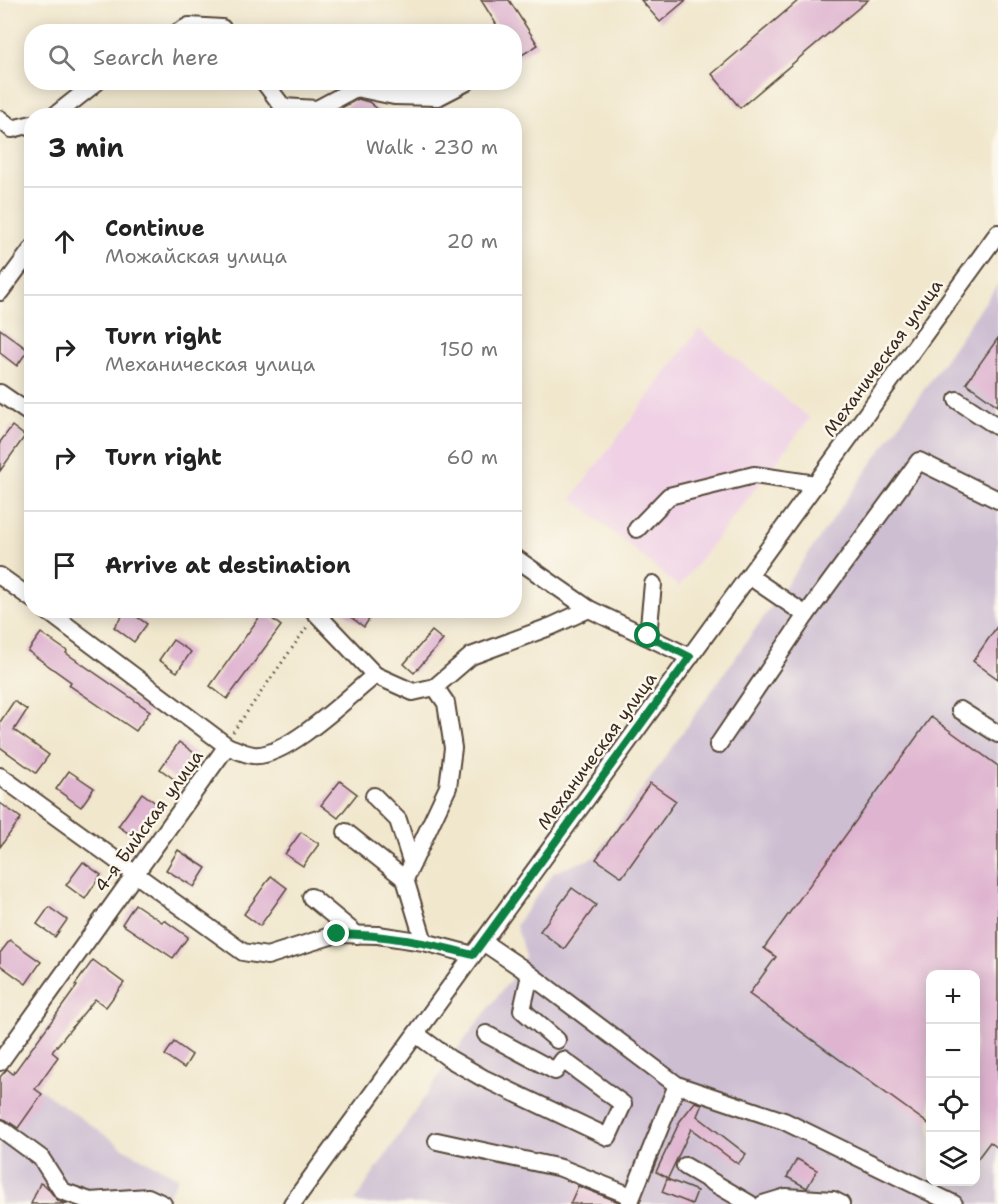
<!DOCTYPE html>
<meta charset="utf-8">
<style>
body{margin:0;font-family:"Shantell Sans",sans-serif;background:#f6f6f6;color:#222}
.controls{position:absolute;right:18px;bottom:18px;display:grid;overflow:hidden;border-radius:12px;box-shadow:0 3px 15px #0003}
.controls button{width:54px;height:54px;display:grid;place-items:center;padding:0;border:0;border-bottom:2px solid #e0e0e0;background:#fff;color:#222;font:30px sans-serif}
.stop{position:absolute;width:18px;height:18px;margin:-14px;border:4px solid #0b8043;border-radius:50%;background:#fff}
.stop.end{background:#0b8043;border-color:#fff;box-shadow:0 2px 6px #0008}
.list{margin:0;padding:0;list-style:none}
h2{display:flex;justify-content:space-between;align-items:center;height:78px;margin:0;padding:0 24px;font-size:26px}
h2 small{font-size:20px;font-weight:400;color:#767676}
.list li{display:grid;grid-template-columns:39px 1fr auto;gap:18px;align-items:center;box-sizing:border-box;height:108px;padding:0 24px;border-top:2px solid #e0e0e0}
.list b{display:block;font-size:22px;white-space:nowrap}
.list p{margin:0;font-size:20px;white-space:nowrap;color:#767676}
.list em{font-size:20px;font-style:normal;color:#767676}
.icon{flex:none;width:33px;height:33px;fill:none;stroke:currentColor;stroke-width:2;stroke-linecap:round;stroke-linejoin:round}
.map{position:relative;flex:none;width:998px;height:1204px;overflow:hidden}
.search{position:absolute;background:#fff;box-shadow:0 3px 15px #0003;left:24px;top:24px;width:498px;height:66px;display:flex;align-items:center;gap:15px;box-sizing:border-box;padding:0 21px;border-radius:24px;color:#767676;font-size:22px}
.panel{position:absolute;background:#fff;box-shadow:0 3px 15px #0003;left:24px;top:108px;width:498px;height:510px;border-radius:24px}
.map>svg:first-child{display:block}
</style>
<div class="map">
<svg width="998" height="1204" viewBox="0 0 998 1204">
<rect width="100%" height="100%" fill="#fbf7ec"/>
<filter id="ink" filterUnits="userSpaceOnUse"><feTurbulence type="fractalNoise" baseFrequency=".0167" numOctaves="2"/><feDisplacementMap in="SourceGraphic" scale="12" xChannelSelector="R" yChannelSelector="G"/><feConvolveMatrix kernelMatrix="1 2 1 2 8 2 1 2 1" color-interpolation-filters="sRGB"/></filter>
<filter id="wash" filterUnits="userSpaceOnUse"><feTurbulence type="fractalNoise" baseFrequency=".008" numOctaves="4" result="noise"/><feDisplacementMap in="SourceGraphic" scale="24" xChannelSelector="R" yChannelSelector="G"/><feGaussianBlur stdDeviation="1.35" result="paint"/><feColorMatrix in="noise" values="0 0 0 0 0 0 0 0 0 0 0 0 0 0 0 0 0 1.4 0 .05"/><feComposite in="paint" operator="in"/></filter>
<g filter="url(#wash)">
<rect width="100%" height="100%" fill="#f1e7cd"/>
<!-- built -->
<polygon fill="#efd0e5" points="699,329 810,418 679,587 572,498"/>
<!-- industrial -->
<g fill="#cdbed2" fill-rule="evenodd">
<path d="M998,284V1204H362L355,1201L450,1059L520,967L525,956L516,925L554,872L595,857ZM930,974H976V1182H930Z"/>
<polygon points="8,1067 128,1151 178,1177 164,1204 0,1204 0,1079"/>
</g>
<g id="blocks">
<!-- building -->
<g fill="#dfb4d0">
<polygon points="481,0 509,0 538,45 514,60 514,32 501,32"/>
<polygon points="641,0 686,0 660,22"/>
<polygon points="799,0 868,0 740,108 712,74"/>
<polygon points="358,99 369,102 386,116 336,116 343,107"/>
<polygon points="0,329 28,350 17,366 0,353"/>
<polygon points="998,338 998,406 966,383"/>
<polygon points="12,426 25,436 0,471 0,442"/>
<polygon points="127,610 147,624 134,642 114,627"/>
<polygon points="341,610 375,610 364,627"/>
<polygon points="263,612 281,626 227,699 210,686"/>
<polygon points="998,625 998,679 973,661"/>
<polygon points="432,631 443,640 414,673 404,664"/>
<polygon points="41,633 67,651 66,653 150,711 136,731 69,685 71,682 28,651"/>
<polygon points="173,640 191,652 177,672 159,660"/>
<polygon points="14,701 27,710 14,730 49,755 36,773 0,747 0,722"/>
<polygon points="931,717 998,766 998,1148 990,1142 975,1162 975,975 930,975 930,1125 749,994 776,957 764,948"/>
<polygon points="179,742 197,755 178,782 160,769"/>
<polygon points="69,771 94,788 81,807 56,789"/>
<polygon points="340,781 357,794 338,818 321,805"/>
<polygon points="650,783 676,801 622,877 596,859"/>
<polygon points="142,793 161,807 137,839 118,826"/>
<polygon points="0,803 21,818 0,847"/>
<polygon points="301,832 319,844 303,866 285,854"/>
<polygon points="178,850 206,868 194,887 166,870"/>
<polygon points="83,862 101,875 85,899 66,885"/>
<polygon points="271,876 287,888 260,926 244,914"/>
<polygon points="572,888 596,905 564,949 540,931"/>
<polygon points="135,904 162,922 164,920 188,937 173,958 122,924"/>
<polygon points="49,907 67,920 55,937 37,924"/>
<polygon points="10,940 41,962 26,984 0,965 0,953"/>
<polygon points="93,960 124,983 106,1007 95,999 52,1052 58,1057 35,1089 42,1094 18,1128 6,1120 0,1118 0,1077 7,1069 13,1074 77,986 75,985"/>
<polygon points="174,1042 192,1055 184,1068 165,1055"/>
<polygon points="695,1102 702,1104 697,1116 746,1154 738,1164 691,1129 668,1178 656,1172 680,1121"/>
<polygon points="797,1159 817,1170 807,1188 787,1177"/>
<polygon points="667,1179 697,1191 692,1204 662,1192"/>
<polygon points="40,1183 46,1186 58,1201 67,1204 31,1204"/>
<polygon points="578,1186 619,1202 619,1204 570,1204"/>
</g>
</g>
</g>
<g filter="url(#ink)">
<use href="#blocks" fill-opacity="0" stroke="#564638" stroke-width="1.5"/>
<g fill="none" stroke-linecap="round" stroke-linejoin="round">
<defs>
<g id="minor">
<polyline points="178,32 189,26 222,28 225,32"/>
<polyline points="264,82 283,107 317,109 356,88 394,96 438,97 467,82"/>
<polyline points="54,116 97,82"/>
<polyline points="0,119 12,129 32,124"/>
<polyline points="0,292 32,249"/>
<polyline points="0,393 32,415"/>
<polyline points="957,400 998,427"/>
<polyline points="637,529 669,496 754,475 816,484"/>
<polyline points="514,557 589,609 690,657"/>
<polyline points="0,576 32,599"/>
<polyline points="749,576 806,615 919,461 998,500"/>
<polyline points="46,610 227,746"/>
<polyline points="313,610 375,675 413,692 435,687 471,656 552,626 589,609"/>
<polyline points="648,636 653,584"/>
<polyline points="960,710 998,734"/>
<polyline points="718,745 806,615"/>
<polyline points="0,776 243,952 267,956 337,934 378,935 424,942 473,955"/>
<polyline points="374,796 398,820 412,864"/>
<polyline points="346,832 405,879"/>
<polyline points="311,897 357,935"/>
<polyline points="424,942 405,879 448,787 453,748 446,703 435,687"/>
<polyline points="483,942 520,967 677,1085 784,1121 954,1204"/>
<polyline points="530,975 522,1010 557,1040"/>
<polyline points="416,1034 450,1059 483,1078 608,1137 623,1104 563,1060 555,1071 486,1034"/>
<path d="M0,1062L227,746C235,749 245,754 253,755C284,760 351,695 375,675"/>
<polyline points="0,1128 41,1158 62,1191 90,1201 148,1197 163,1204"/>
<polyline points="437,1141 561,1168 631,1196"/>
<polyline points="685,1166 750,1204"/>
<polyline points="292,1204 998,233"/>
<polyline points="629,1204 677,1085"/>
<polyline points="763,1204 786,1197 833,1200 841,1204"/>
</g>
</defs>
<!-- minor casing -->
<use href="#minor" stroke="#564638" stroke-width="20"/>
<!-- path -->
<polyline stroke="#564638" stroke-width="3" stroke-dasharray="1.5 4.5" stroke-linecap="butt" points="233,732 307,627"/>
<!-- minor -->
<use href="#minor" stroke="#fff" stroke-width="16"/>
</g>
</g>
<g fill="none" stroke-linecap="round" stroke-linejoin="round" filter="url(#ink)">
<!-- route -->
<path stroke="#0b8043" stroke-width="8" d="M337,934C388,935 424,942 473,955L690,657L648,636"/>
</g>
<g text-anchor="middle" dominant-baseline="central" stroke-width="5" stroke-linejoin="round" paint-order="stroke">
<!-- street labels -->
<g font-size="18" fill="#3b2a1e" stroke="#fbf7ec">
<text transform="translate(883 358) rotate(-54)">Механическая улица</text>
<text transform="translate(597 751) rotate(-54)">Механическая улица</text>
<text transform="translate(149 821) rotate(-54)">4-я Бийская улица</text>
</g>
</g>
</svg>
<div class="controls">
<button>+</button>
<button>−</button>
<button><svg class="icon" aria-label="locate" viewBox="0 0 24 24"><circle cx="12" cy="12" r="6"/><path d="M12 2v4M12 18v4M2 12h4M18 12h4"/></svg></button>
<button><svg class="icon" aria-label="layers" viewBox="0 0 24 24"><path d="M12 4l9 5-9 5-9-5zM3 14l9 5 9-5"/></svg></button>
</div>
<div class="stop" style="left:648px;top:636px"></div>
<div class="stop end" style="left:337px;top:934px"></div>
<div class="search"><svg class="icon" aria-label="search" viewBox="0 0 24 24"><circle cx="10" cy="10" r="6"/><path d="M15 15l6 6"/></svg>Search here</div>
<section class="panel">
<h2>3 min<small>Walk · 230 m</small></h2>
<ul class="list">
<li><svg class="icon" aria-label="ahead" viewBox="0 0 24 24"><path d="M12 20V5M6 11l6-6 6 6"/></svg><div><b>Continue</b><p>Можайская улица</p></div><em>20 m</em></li>
<li><svg class="icon" aria-label="right" viewBox="0 0 24 24"><path d="M7 20v-9h11M14 6l5 5-5 5"/></svg><div><b>Turn right</b><p>Механическая улица</p></div><em>150 m</em></li>
<li><svg class="icon" aria-label="right" viewBox="0 0 24 24"><path d="M7 20v-9h11M14 6l5 5-5 5"/></svg><div><b>Turn right</b></div><em>60 m</em></li>
<li><svg class="icon" aria-label="arrive" viewBox="0 0 24 24"><path d="M6 21V4h12l-3 4 3 4H6"/></svg><div><b>Arrive at destination</b></div></li>
</ul>
</section>
</div>
